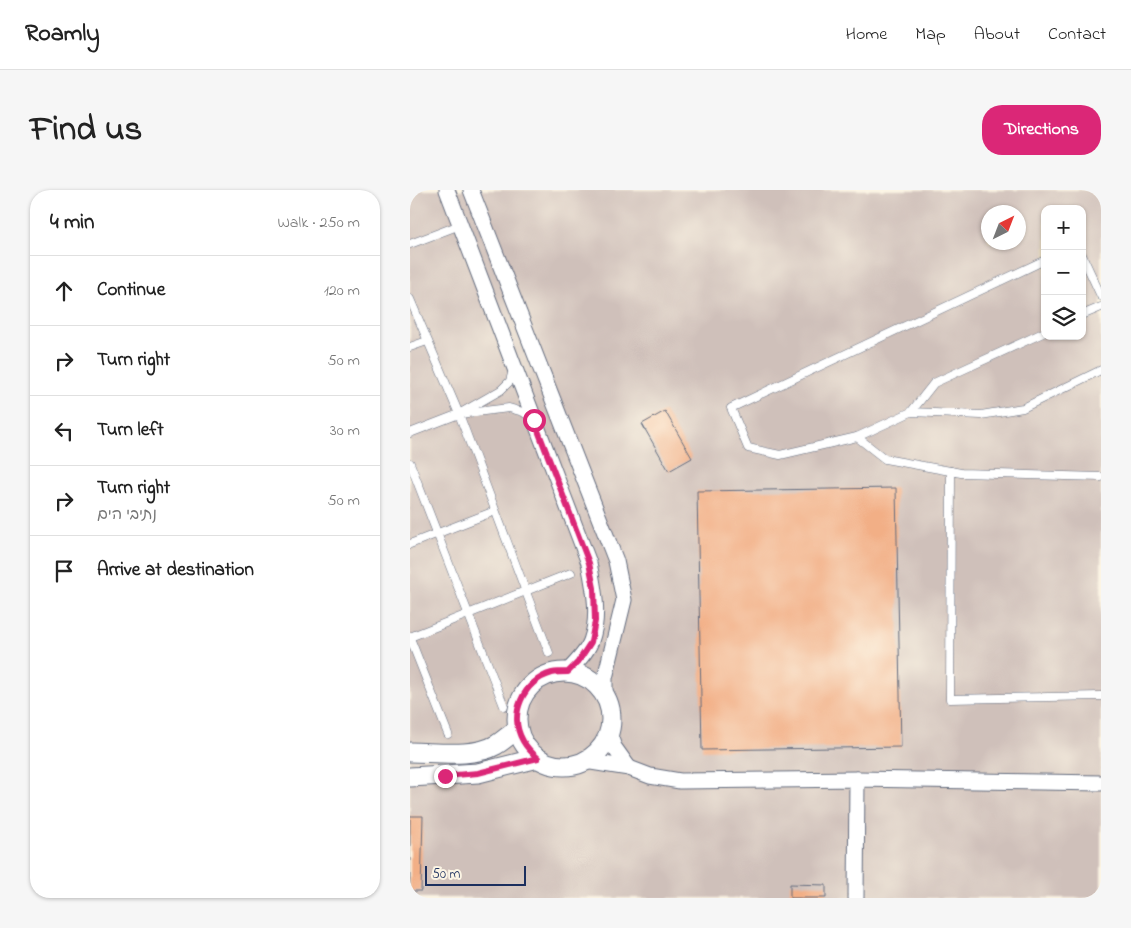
<!DOCTYPE html>
<meta charset="utf-8">
<style>
body{margin:0;font-family:"Indie Flower","Playpen Sans Hebrew",sans-serif;background:#f6f6f6;color:#222}
.controls{position:absolute;right:15px;top:15px;display:grid;overflow:hidden;border-radius:10px;box-shadow:0 1px 4px #0004}
.controls button{width:45px;height:45px;display:grid;place-items:center;padding:0;border:0;border-bottom:1px solid #e0e0e0;background:#fff;color:#222;font:25px sans-serif}
.compass{position:absolute;left:571px;top:15px;width:45px;height:45px;border-radius:50%;background:#fff;box-shadow:0 1px 4px #0004;rotate:42deg}
.scale{position:absolute;left:15px;bottom:12px;width:101px;box-sizing:border-box;padding-left:5px;border:2px solid #1b2f5e;border-top:0;font-size:14px;line-height:18px;white-space:nowrap;color:#1b2f5e;-webkit-text-stroke:4px #fcf5e5;paint-order:stroke}
.stop{position:absolute;width:15px;height:15px;margin:-11px;border:4px solid #db2777;border-radius:50%;background:#fff}
.stop.end{background:#db2777;border-color:#fff;box-shadow:0 1px 5px #0008}
.list{margin:0;padding:0;list-style:none}
h2{display:flex;justify-content:space-between;align-items:center;height:65px;margin:0;padding:0 20px;font-size:21px}
h2 small{font-size:16px;font-weight:400;color:#767676}
.list li{display:grid;grid-template-columns:32px 1fr auto;gap:15px;align-items:center;box-sizing:border-box;height:70px;padding:0 20px;border-top:1px solid #e0e0e0}
.list b{display:block;font-size:19px;white-space:nowrap}
.list p{margin:0;font-size:16px;white-space:nowrap;color:#767676}
.list em{font-size:16px;font-style:normal;color:#767676}
.icon{flex:none;width:28px;height:28px;fill:none;stroke:currentColor;stroke-width:2;stroke-linecap:round;stroke-linejoin:round}
.map{position:relative;flex:none;width:691px;height:708px;overflow:hidden;border-radius:20px}
header{display:flex;align-items:center;gap:30px;box-sizing:border-box;height:70px;padding:0 25px;background:#fff;border-bottom:1px solid #e0e0e0}
header strong{font-size:24px}
nav{display:flex;gap:28px;margin-inline-start:auto;font-size:18px}
.intro{display:flex;align-items:center;justify-content:space-between;box-sizing:border-box;height:120px;padding:0 30px}
h1{margin:0;font-size:35px}
.button{padding:12px 22px;border-radius:20px;background:#db2777;color:#fff;font-size:18px;font-weight:700}
main{display:flex;gap:30px;padding:0 30px}
aside{flex:1;background:#fff;border-radius:20px;box-shadow:0 1px 4px #0004}
.map>svg:first-child{display:block}
</style>
<header>
<strong>Roamly</strong>
<nav><a>Home</a><a>Map</a><a>About</a><a>Contact</a></nav>
</header>
<div class="intro"><h1>Find us</h1><a class="button">Directions</a></div>
<main>
<aside>
<h2>4 min<small>Walk · 250 m</small></h2>
<ul class="list">
<li><svg class="icon" aria-label="ahead" viewBox="0 0 24 24"><path d="M12 20V5M6 11l6-6 6 6"/></svg><div><b>Continue</b></div><em>120 m</em></li>
<li><svg class="icon" aria-label="right" viewBox="0 0 24 24"><path d="M7 20v-9h11M14 6l5 5-5 5"/></svg><div><b>Turn right</b></div><em>50 m</em></li>
<li><svg class="icon" aria-label="left" viewBox="0 0 24 24"><path d="M17 20v-9H6M10 6l-5 5 5 5"/></svg><div><b>Turn left</b></div><em>30 m</em></li>
<li><svg class="icon" aria-label="right" viewBox="0 0 24 24"><path d="M7 20v-9h11M14 6l5 5-5 5"/></svg><div><b>Turn right</b><p>נתיבי הים</p></div><em>50 m</em></li>
<li><svg class="icon" aria-label="arrive" viewBox="0 0 24 24"><path d="M6 21V4h12l-3 4 3 4H6"/></svg><div><b>Arrive at destination</b></div></li>
</ul>
</aside>
<div class="map">
<svg width="691" height="708" viewBox="0 0 691 708">
<rect width="100%" height="100%" fill="#fcf5e5"/>
<filter id="ink" filterUnits="userSpaceOnUse"><feTurbulence type="fractalNoise" baseFrequency=".02" numOctaves="2"/><feDisplacementMap in="SourceGraphic" scale="10" xChannelSelector="R" yChannelSelector="G"/><feConvolveMatrix kernelMatrix="1 2 1 2 8 2 1 2 1" color-interpolation-filters="sRGB"/></filter>
<filter id="wash" filterUnits="userSpaceOnUse"><feTurbulence type="fractalNoise" baseFrequency=".0096" numOctaves="4" result="noise"/><feDisplacementMap in="SourceGraphic" scale="20" xChannelSelector="R" yChannelSelector="G"/><feGaussianBlur stdDeviation="1.12" result="paint"/><feColorMatrix in="noise" values="0 0 0 0 0 0 0 0 0 0 0 0 0 0 0 0 0 1.4 0 .05"/><feComposite in="paint" operator="in"/></filter>
<g filter="url(#wash)">
<rect width="100%" height="100%" fill="#edddba"/>
<!-- industrial -->
<path fill="#cfc0ba" fill-rule="evenodd" d="M0,0H691V708H0ZM635,19H672V146H635ZM578,22H608V52H578Z"/>
<g id="blocks">
<!-- building -->
<g fill="#f2af86">
<polygon points="255,221 282,268 259,281 232,234"/>
<polygon points="486,298 491,557 292,560 287,301"/>
<polygon points="0,626 13,626 11,701 0,701"/>
<polygon points="380,694 416,695 416,708 380,708"/>
</g>
</g>
</g>
<g filter="url(#ink)">
<use href="#blocks" fill-opacity="0" stroke="#646c7e" stroke-width="1"/>
<g fill="none" stroke-linecap="round" stroke-linejoin="round">
<defs>
<g id="service">
<polyline points="0,54 50,35"/>
<polyline points="672,65 691,106"/>
<polyline points="635,70 321,218 338,258 370,265 447,247 501,222 571,225 613,218 691,180"/>
<polyline points="0,109 49,224 139,463"/>
<polyline points="672,125 691,117"/>
<polyline points="0,157 17,151"/>
<polyline points="103,180 100,191 91,200 49,224 99,218 113,222 122,228"/>
<polyline points="501,222 524,193 635,142"/>
<polyline points="0,243 49,224"/>
<polyline points="447,247 475,269 551,283 691,287"/>
<polyline points="0,273 94,516"/>
<polyline points="541,281 540,509 691,506"/>
<polyline points="0,354 85,321"/>
<polyline points="0,447 161,383"/>
<polyline points="0,448 38,544"/>
</g>
<g id="minor">
<path d="M37,0L179,373C184,398 190,426 181,451C177,462 166,473 157,482"/>
<polyline points="61,0 206,371 214,410 195,488 195,506"/>
<polyline points="199,543 204,557 219,578"/>
<polyline points="175,571 219,578 240,586 270,591 447,589 691,593"/>
<polyline points="446,708 447,589"/>
</g>
<g id="tertiary">
<circle cx="154" cy="529" r="47"/>
<path d="M0,562C25,562 63,568 86,555C93,551 100,544 108,539"/>
<polyline points="0,587 68,583 128,568"/>
</g>
</defs>
<!-- service casing -->
<use href="#service" stroke="#646c7e" stroke-width="9"/>
<!-- minor casing -->
<use href="#minor" stroke="#646c7e" stroke-width="17"/>
<!-- tertiary casing -->
<use href="#tertiary" stroke="#646c7e" stroke-width="21"/>
<!-- service -->
<use href="#service" stroke="#fff" stroke-width="8"/>
<!-- minor -->
<use href="#minor" stroke="#fff" stroke-width="15"/>
<!-- tertiary -->
<use href="#tertiary" stroke="#fff" stroke-width="19"/>
</g>
</g>
<g fill="none" stroke-linecap="round" stroke-linejoin="round" filter="url(#ink)">
<!-- route -->
<path stroke="#db2777" stroke-width="6" d="M35,586L68,583L128,568C122,563 117,558 113,551C98,525 113,491 142,483C147,482 153,482 158,482L168,472L181,452L185,431L184,398L179,373L124,230"/>
</g>
</svg>
<div class="controls">
<button>+</button>
<button>−</button>
<button><svg class="icon" aria-label="layers" viewBox="0 0 24 24"><path d="M12 4l9 5-9 5-9-5zM3 14l9 5 9-5"/></svg></button>
</div>
<svg class="compass" viewBox="-18 -18 36 36"><path d="M0-13l5 13h-10z" fill="#e53935"/><path d="M0 13l5-13h-10z" fill="#767676"/></svg>
<div class="scale">50 m</div>
<div class="stop" style="left:124px;top:230px"></div>
<div class="stop end" style="left:35px;top:586px"></div>
</div>
</main>
